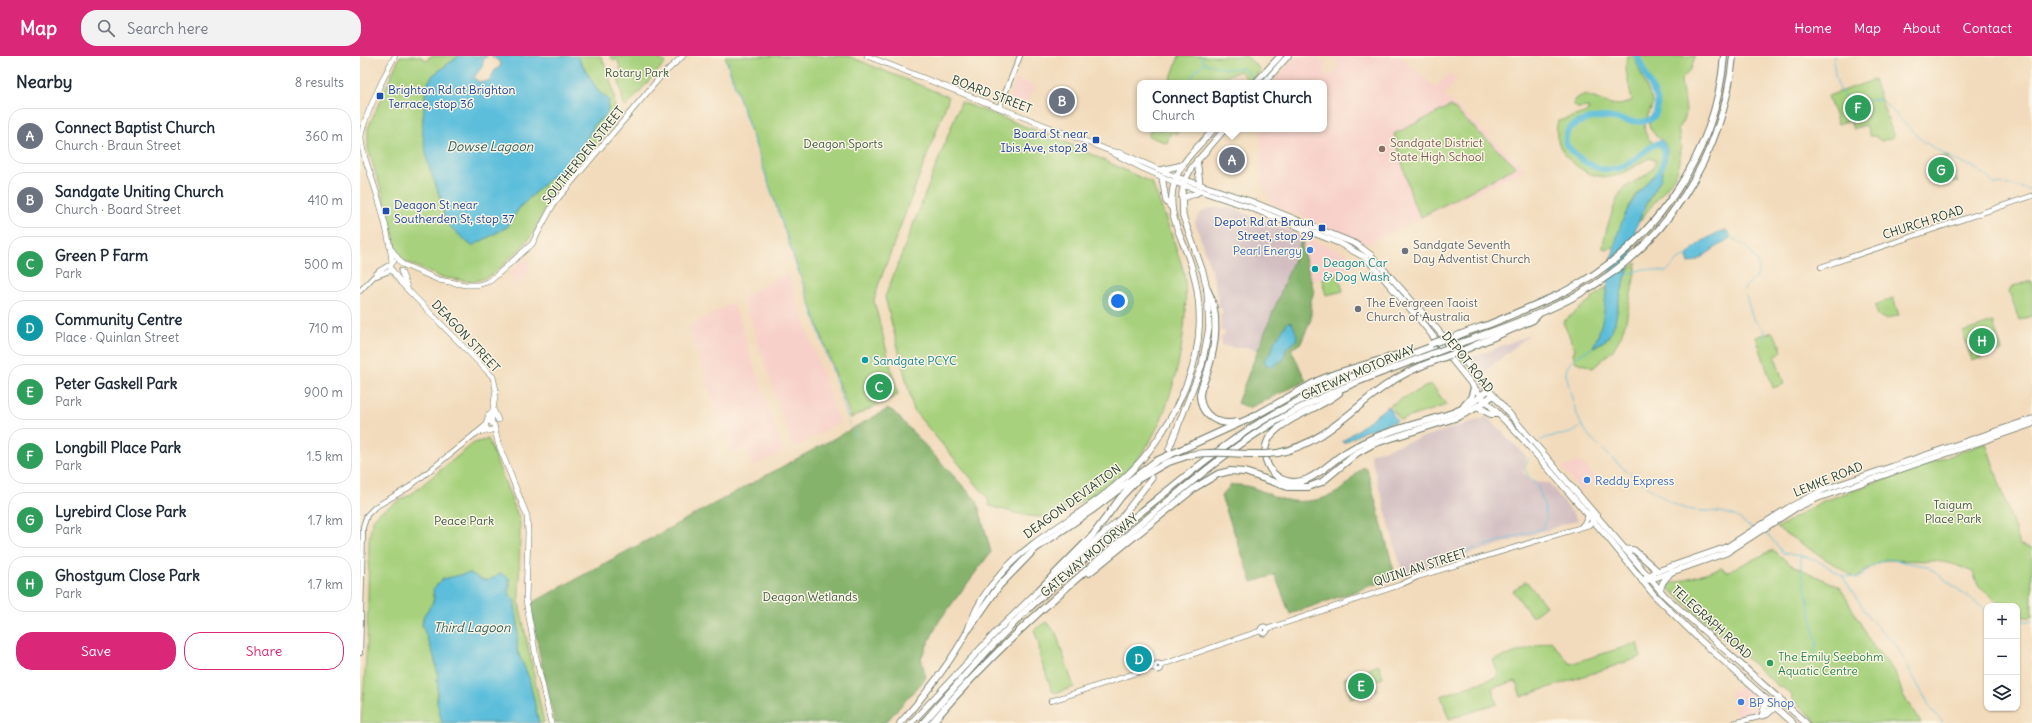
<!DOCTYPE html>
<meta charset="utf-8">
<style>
body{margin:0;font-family:Delius,sans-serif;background:#f2f2f3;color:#1f2937}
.controls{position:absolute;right:12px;bottom:12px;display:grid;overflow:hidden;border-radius:8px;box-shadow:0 1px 3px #0004}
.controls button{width:36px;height:36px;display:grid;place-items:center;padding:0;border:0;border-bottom:1px solid #e0e1e3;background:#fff;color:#1f2937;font:20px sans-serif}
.you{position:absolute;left:758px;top:245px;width:14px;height:14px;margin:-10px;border:3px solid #fff;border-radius:50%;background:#1a73e8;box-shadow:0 0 0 6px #1a73e833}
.badge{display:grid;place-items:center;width:26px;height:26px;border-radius:50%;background:#db2777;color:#fff;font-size:13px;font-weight:700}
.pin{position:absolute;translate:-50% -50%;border:2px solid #fff;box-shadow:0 1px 4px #0006}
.popup{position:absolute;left:777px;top:24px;width:190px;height:52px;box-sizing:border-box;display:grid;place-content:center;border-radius:8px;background:#fff;filter:drop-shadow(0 1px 3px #0005);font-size:13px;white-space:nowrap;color:#747a83}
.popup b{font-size:15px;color:#1f2937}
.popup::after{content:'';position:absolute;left:50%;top:100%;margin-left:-8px;border:8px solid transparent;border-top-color:#fff}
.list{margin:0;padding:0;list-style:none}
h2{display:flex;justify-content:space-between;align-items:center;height:52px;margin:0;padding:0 16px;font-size:17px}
h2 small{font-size:13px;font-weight:400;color:#747a83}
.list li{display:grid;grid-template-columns:26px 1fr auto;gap:12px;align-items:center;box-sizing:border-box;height:56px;margin:0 8px 8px;padding:0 8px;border:1px solid #e0e1e3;border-radius:16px}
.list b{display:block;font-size:15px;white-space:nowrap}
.list p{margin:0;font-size:13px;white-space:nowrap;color:#747a83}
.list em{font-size:13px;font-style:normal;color:#747a83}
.actions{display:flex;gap:8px;padding:12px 16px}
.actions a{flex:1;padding:9px 0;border:1px solid #db2777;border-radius:16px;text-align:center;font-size:14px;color:#db2777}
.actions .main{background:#db2777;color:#fff}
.icon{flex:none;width:22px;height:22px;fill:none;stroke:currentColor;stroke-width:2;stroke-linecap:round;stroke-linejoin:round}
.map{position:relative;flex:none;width:1672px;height:667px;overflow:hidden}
header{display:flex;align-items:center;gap:24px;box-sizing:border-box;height:56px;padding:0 20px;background:#db2777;color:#fff}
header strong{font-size:19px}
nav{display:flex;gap:22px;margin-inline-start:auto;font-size:14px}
.search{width:280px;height:36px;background:#f2f2f3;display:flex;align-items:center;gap:10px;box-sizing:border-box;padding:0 14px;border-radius:16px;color:#747a83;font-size:15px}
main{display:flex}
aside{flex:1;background:#fff}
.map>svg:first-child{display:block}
</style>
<header>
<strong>Map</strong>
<div class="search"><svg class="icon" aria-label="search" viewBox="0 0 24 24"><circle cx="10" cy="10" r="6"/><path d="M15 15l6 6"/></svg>Search here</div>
<nav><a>Home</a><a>Map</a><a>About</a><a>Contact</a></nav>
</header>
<main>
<aside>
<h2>Nearby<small>8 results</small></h2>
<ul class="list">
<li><span class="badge" style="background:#6b7280">A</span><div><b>Connect Baptist Church</b><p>Church · Braun Street</p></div><em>360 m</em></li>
<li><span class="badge" style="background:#6b7280">B</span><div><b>Sandgate Uniting Church</b><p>Church · Board Street</p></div><em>410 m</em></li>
<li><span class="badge" style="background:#2e9e5b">C</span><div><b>Green P Farm</b><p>Park</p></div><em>500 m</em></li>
<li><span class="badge" style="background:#0f9aa8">D</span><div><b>Community Centre</b><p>Place · Quinlan Street</p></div><em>710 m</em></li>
<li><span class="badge" style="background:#2e9e5b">E</span><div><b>Peter Gaskell Park</b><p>Park</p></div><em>900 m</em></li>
<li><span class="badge" style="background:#2e9e5b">F</span><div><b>Longbill Place Park</b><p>Park</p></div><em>1.5 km</em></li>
<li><span class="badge" style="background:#2e9e5b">G</span><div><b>Lyrebird Close Park</b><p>Park</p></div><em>1.7 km</em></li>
<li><span class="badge" style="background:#2e9e5b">H</span><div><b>Ghostgum Close Park</b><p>Park</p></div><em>1.7 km</em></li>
</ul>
<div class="actions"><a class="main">Save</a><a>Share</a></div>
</aside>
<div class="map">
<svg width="1672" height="667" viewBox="0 0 1672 667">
<rect width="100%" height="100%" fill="#fcf5e5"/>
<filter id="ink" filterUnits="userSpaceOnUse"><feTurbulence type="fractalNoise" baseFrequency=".025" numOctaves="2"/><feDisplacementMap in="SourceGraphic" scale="8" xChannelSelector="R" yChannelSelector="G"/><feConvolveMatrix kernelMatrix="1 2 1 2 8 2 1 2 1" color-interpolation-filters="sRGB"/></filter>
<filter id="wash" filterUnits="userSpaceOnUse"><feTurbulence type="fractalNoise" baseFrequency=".012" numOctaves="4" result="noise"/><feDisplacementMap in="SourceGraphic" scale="16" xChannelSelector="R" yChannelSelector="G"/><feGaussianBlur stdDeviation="0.9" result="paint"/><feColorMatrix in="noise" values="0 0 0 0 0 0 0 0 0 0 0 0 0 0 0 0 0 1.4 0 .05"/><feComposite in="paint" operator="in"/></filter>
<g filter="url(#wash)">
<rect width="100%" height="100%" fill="#f2dbbc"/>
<!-- built -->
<g fill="#f7d0c9">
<polygon points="936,0 958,0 966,7 963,14 969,22 980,9 970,0 1040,0 1076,32 1090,17 1097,24 1084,39 1165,113 1008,188 918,151 910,145 901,123 901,73 964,73 964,27 916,27 915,24"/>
<polygon points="657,23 674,30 665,54 648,46"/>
<polygon points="946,182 990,199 995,212 951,225 942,191"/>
<polygon points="165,202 167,202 170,213 167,219 155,231 150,216"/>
<polygon points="427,216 479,366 436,391 433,390 383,241"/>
<polygon points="373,247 423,396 393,411 387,392 371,397 329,272 332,268"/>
<polygon points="1217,406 1225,409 1233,420 1231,428 1222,436 1202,412"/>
<polygon points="1385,630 1400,644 1401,651 1398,654 1377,661 1369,636"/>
</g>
<!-- industrial -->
<g fill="#d2bec1">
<polygon points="858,151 871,152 943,180 898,295 887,291 874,292 862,289 861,280 864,281 865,275 861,275 860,258 862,258 863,254 859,252 854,223 835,166 839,158 847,153"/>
<polygon points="1169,279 1121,319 1108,303"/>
<polygon points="1127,361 1167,401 1165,404 1163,417 1172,426 1189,427 1218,464 1043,519 1010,398"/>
</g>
<!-- green -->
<g fill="#a7d17d" stroke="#638758">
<path d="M40,0H60L67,5L70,0H99L73,19L66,30L62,74L86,167L112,190L147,171L160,151L189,123L210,111L235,68L247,58L249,44L238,35L217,0H241C250,22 262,49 249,70L188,146L173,178L161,192L132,219L114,226L80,221L44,205L38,199L28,155L8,93V72Z"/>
<polygon points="250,0 295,0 305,7 266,51 264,49 258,21 262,18 258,4 253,4"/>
<polygon points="365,0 488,0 589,41 518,230 514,245 538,339 491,362 437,211"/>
<polygon points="819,0 886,0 901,14 890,26 880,15 869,19 862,27 809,27"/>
<path d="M1267,0H1274L1293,47C1289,60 1277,72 1291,85C1295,88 1299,89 1302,93C1307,116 1282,129 1271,146C1264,159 1259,176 1256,190L1246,193L1243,192C1243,182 1255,144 1261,136C1270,124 1293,121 1296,105L1290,102C1277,107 1263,121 1249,121C1221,122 1189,93 1198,65L1228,56L1229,51L1217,52L1214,49V44L1223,39C1242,42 1252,55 1272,45L1266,14Z"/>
<path d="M1279,0H1335L1331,13L1321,24C1322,43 1333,57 1318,73C1327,115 1313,123 1289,153C1285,158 1282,163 1277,168C1285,150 1313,108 1306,90C1303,82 1293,81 1289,69C1293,57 1301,60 1298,42Z"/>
<polygon points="1514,24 1534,81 1521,85 1515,80 1510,80 1506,69 1493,73 1490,64 1478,68 1468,40"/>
<path d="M601,46L701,84L792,127C802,153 812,178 820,204C822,211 825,218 825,225C829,274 814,350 786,391C769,418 743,438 714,449C708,451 692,461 687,461C668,462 649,455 630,450L627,441L554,355L525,241Z"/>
<polygon points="1091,50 1156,111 1061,161 1053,146 1034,78"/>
<polygon points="791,73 819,73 817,78 811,75 807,87 788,80"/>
<polygon points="1587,100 1598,127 1588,122 1574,126 1568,105"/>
<polygon points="1277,207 1266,265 1261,280 1253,294 1233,312 1216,306 1213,299 1215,293 1203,266 1248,230 1244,263 1234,291 1247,283 1255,267 1259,244 1268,213"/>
<polygon points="978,218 983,235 966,239 962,223"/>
<polygon points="1672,225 1672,260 1659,264 1649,235 1653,230"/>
<polygon points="1533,242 1539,259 1526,263 1518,260 1515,249"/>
<polygon points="1633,266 1642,295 1612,305 1603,276"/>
<polygon points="1412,276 1420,288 1420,293 1422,296 1415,301 1424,328 1413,332 1396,281"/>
<polygon points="1071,328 1087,349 1040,364 1030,349"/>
<polygon points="128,383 160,465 159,547 184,667 179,667 169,622 157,594 158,567 148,535 151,528 126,525 109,517 72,539 74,543 71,550 64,559 62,568 74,600 78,620 77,646 82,667 1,667 7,590 9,484 13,464 20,456 51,438 114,387"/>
<polygon points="1626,387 1660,489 1672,492 1672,561 1657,561 1657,550 1643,550 1619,531 1613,516 1593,508 1576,505 1526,504 1519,506 1495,522 1417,472 1461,446"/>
<polygon points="1413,494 1430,508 1480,531 1513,590 1535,616 1543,639 1561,667 1458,667 1432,643 1432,639 1421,630 1419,631 1307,531 1307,529 1361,512 1367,516"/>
<polygon points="1166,525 1186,550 1172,561 1153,535"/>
<polygon points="686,566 696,577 714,631 696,637 692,635 680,601 679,589 674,574"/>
<polygon points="1191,585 1210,608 1277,587 1281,601 1161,641 1156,625 1132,632 1137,648 1089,663 1081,640 1137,621 1138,618 1133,604"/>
<polygon points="1019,609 1023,622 1015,625 1017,634 991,643 984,622"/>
</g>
<!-- forest -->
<g fill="#85b36c" stroke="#527850">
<polygon points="943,180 946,182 942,191 954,236 951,244 951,263 941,287 931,293 946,325 889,352 877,347"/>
<polygon points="528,353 533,355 617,445 631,496 579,565 561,602 566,622 525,667 195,667 183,616 170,548"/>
<path d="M1003,411L1007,413L1034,515L1030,523L930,558L915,519L892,526L861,440L871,429C891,428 900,435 918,442C936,448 959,446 976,437C986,431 994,419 1003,411Z"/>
</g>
<!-- water -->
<g fill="#5cbedb" stroke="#3e7e88">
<path d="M99,0H128L124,2L122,11L114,21C117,27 124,27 130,24L135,14L141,10L140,6L131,0H217L238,35L249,44L247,58L235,68L210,111L189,123L160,151L147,171L112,190L86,167L80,141L68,108L62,74L66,30L73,19Z"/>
<path d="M1302,112L1301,123L1286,148L1275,174L1272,199L1259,244L1255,267L1247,283L1233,291C1242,273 1244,257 1246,238C1251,208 1255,172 1272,146C1280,133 1291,122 1302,112Z"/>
<path d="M1366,174L1370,179V182L1336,205L1329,207L1327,200C1335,188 1353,178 1366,174Z"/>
<polygon points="928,266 932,267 937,279 936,285 926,292 924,303 912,311 906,309 904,304 912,295 914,286"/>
<polygon points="1028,350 1037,365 1003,376 984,387 983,385"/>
<path d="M109,517C124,524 126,529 140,517L149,522C151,531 145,536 154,543L158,567L157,594L169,622L179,667H82L77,646L78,620L74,600L62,569L64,559L71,550L74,543L73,533L83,523Z"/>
</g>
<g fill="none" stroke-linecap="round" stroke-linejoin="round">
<!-- stream -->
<g stroke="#5cbedb" stroke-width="1">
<path d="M1474,0C1473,15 1477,46 1498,46C1505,46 1513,43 1520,43L1564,86L1596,105L1613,111L1625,119L1634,128L1652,129L1672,135"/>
<polyline points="369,4 368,10 448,241"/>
<polyline points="844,7 867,13 882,12 894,22"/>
<polyline points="829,27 835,16 844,7 841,0"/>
<path d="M1370,181C1381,186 1403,203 1398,217C1396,224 1386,227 1384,234"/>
<polyline points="1267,218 1284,213 1306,216 1318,204 1328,199"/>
<polyline points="1386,240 1393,263 1405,275 1404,285"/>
<polyline points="449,244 469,306"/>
<path d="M1233,291C1222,298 1206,304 1206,318C1210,335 1214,353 1221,368C1232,390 1303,448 1327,453C1343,457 1359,453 1375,460C1382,463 1385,469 1392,472"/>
<polyline points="471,310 491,371"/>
<polyline points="493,375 496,381"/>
<path d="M1180,385C1193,376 1211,383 1222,369"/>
<polyline points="1403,476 1410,481 1423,497 1447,501 1464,508 1482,520 1499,522 1512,510 1526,503 1567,510 1627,555"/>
<path d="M1098,498L1183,472C1190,462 1182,440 1177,430C1174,425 1165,419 1165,412C1165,409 1167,406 1168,403"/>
<polyline points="1440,499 1442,518 1457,587 1452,608"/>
<polyline points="1482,520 1510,563 1536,589 1570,651 1583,667"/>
<polyline points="1657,565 1672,565"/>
</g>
<!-- river -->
<path stroke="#5cbedb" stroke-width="6" d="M1277,0L1297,43C1301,79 1263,62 1245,61C1236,61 1226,63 1218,67C1207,72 1205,76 1206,88C1221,107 1243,121 1266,109C1273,106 1278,100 1284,96C1289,92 1294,87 1300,87C1309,95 1303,110 1298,118"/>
</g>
</g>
<g filter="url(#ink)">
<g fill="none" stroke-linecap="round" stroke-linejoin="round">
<defs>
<g id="tertiary">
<polyline points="639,52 660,0"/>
<polyline points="1461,211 1672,140"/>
<polyline points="16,220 32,214"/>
<polyline points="0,235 19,215 31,208"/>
<polyline points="115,378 127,374"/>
<polyline points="1221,471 1226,465 1228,459"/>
<circle cx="904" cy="574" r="3.5"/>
<polyline points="907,573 1040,529 1057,521 1229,469 1235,463 1231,456"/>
<polyline points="0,597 3,471 7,459 15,451 48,432 125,370"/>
<circle cx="798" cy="611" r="3.5"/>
<polyline points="801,609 900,575"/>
<polyline points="691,645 794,611"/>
<polyline points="1402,658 1409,654 1420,642"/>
<polyline points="1374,667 1407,659 1423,645"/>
</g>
<g id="secondary">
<polyline points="507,0 750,95 761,97 816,121"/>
<polyline points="753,97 782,112 814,126"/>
<polyline points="32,194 42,208 79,224 106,229 118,229 130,225 172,188 194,147 301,20 323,0"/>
<polyline points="34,205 31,208 31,213 42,228 133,321 136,334 131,366"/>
<path d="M32,206C29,178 22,153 13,126C9,112 1,96 1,82C1,67 27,14 35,0"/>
<polyline points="41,215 47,231"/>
<polyline points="134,355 138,364"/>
<polyline points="129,358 125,371 129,375 134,373"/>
<polyline points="131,366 134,369 138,387 167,460 168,477 166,544 176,601 191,667"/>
</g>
<g id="primary">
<polyline points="816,121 890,145 996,188 1011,199 1077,273 1305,540 1446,667"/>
<polyline points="814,126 889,151 979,187 1006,202 1060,264 1121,340 1161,381 1249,483 1294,539 1339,583 1433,667"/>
<polyline points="1265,493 1274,494 1298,515"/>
<polyline points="1289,524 1366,497 1436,452 1458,442 1672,368"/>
<polyline points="1282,525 1295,516 1367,491 1428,452 1463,434 1672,363"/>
<polyline points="1300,534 1303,526 1312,515"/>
<polyline points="1403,657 1406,643"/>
</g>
<g id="trunk">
<polyline points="895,27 920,0"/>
<polyline points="904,27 928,0"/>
<polyline points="837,104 840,129"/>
<polyline points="801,114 823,109"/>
<polyline points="802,121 806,145 811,151"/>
<polyline points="822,142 835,138 840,135"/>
<polyline points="809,393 842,309 849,272 847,233 843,216 823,160 822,137 825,124 832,111 865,73"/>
<polyline points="699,517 761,462 792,422"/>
<path d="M540,667C565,639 589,609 607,576C609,573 609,569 611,566C617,549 628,532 640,519C662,493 688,477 717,458C771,423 803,387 827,327C842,291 843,249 832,212C823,181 803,156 816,122C823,103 841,88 854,73"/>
<polyline points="551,667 639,573 680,533"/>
</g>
<g id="motorway">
<path d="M847,233C860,256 856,288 848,314C846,322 840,331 840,340C841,360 859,370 877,366"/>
<path d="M1088,285C1100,277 1116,273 1130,268C1154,258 1178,248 1202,237C1292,192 1356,100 1364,0"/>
<path d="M1098,288C1139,273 1181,259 1219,238C1306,190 1364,98 1373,0"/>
<polyline points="1104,294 1173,264 1178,259"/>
<path d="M979,337C959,353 930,359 912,378C906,385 904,395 906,404C908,411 912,417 918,421C941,436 962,414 979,401C989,394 1000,388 1011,383C1038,371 1067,366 1095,356L1108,350L1128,334"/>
<polyline points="1104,350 1111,342 1114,332"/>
<polyline points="1117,351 1131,358 1137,358"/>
<path d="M918,397C964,387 988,356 1025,330C1043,317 1062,309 1082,302"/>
<polyline points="729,517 836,431 858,418 870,415 885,416 928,431 948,431 962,426 997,397 1013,388 1098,361 1112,354 1132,340"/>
<polyline points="678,535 733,479 761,441 777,424 806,407 830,399"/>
<polyline points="609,573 639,530 675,493 732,454 796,405 893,361 957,325 977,317 1037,299"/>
<path d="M563,667C597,628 631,589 668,553C709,515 752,479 796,444C838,410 879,376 927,351C974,326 1023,309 1073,290"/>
<path d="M572,667C634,593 706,531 779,469C826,431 871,390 925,360C973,333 1025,315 1077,296"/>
</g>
</defs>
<!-- tertiary casing -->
<use href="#tertiary" stroke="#697464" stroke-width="6"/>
<!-- secondary casing -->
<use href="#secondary" stroke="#697464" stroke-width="6"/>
<!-- primary casing -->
<use href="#primary" stroke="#697464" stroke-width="7"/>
<!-- trunk casing -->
<use href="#trunk" stroke="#697464" stroke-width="7"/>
<!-- motorway casing -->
<use href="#motorway" stroke="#697464" stroke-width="8"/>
<!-- tertiary -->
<use href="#tertiary" stroke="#fff" stroke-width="4.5"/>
<!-- secondary -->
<use href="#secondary" stroke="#fff" stroke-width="5"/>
<!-- primary -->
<use href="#primary" stroke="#fff" stroke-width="5.5"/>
<!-- trunk -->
<use href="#trunk" stroke="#fff" stroke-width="5.5"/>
<!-- motorway -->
<use href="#motorway" stroke="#fff" stroke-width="6"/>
<defs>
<g id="motorway-bridge">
<polyline points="1071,288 1087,282"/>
<polyline points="1077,296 1098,288"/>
<polyline points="1082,302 1104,294"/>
<path d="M830,399C859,393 888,401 918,397"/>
</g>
</defs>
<!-- motorway-bridge casing -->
<use href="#motorway-bridge" stroke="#697464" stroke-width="8" stroke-linecap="butt"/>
<!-- motorway-bridge -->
<use href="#motorway-bridge" stroke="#fff" stroke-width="6"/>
</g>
</g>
<!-- markers -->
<g fill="#1a4fb4" stroke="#fcf5e5" stroke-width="1.5">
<rect x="16" y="36" width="8" height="8" rx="2"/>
<rect x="732" y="80" width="8" height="8" rx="2"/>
<rect x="22" y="151" width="8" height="8" rx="2"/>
<rect x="958" y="168" width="8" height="8" rx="2"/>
</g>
<circle fill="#8d6e63" stroke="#fcf5e5" stroke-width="1.5" cx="1022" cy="93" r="4"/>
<g fill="#3f7fe0" stroke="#fcf5e5" stroke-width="1.5">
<circle cx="950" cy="194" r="4"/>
<circle cx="1227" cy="424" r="4"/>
<circle cx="1381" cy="646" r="4"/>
</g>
<g fill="#6b7280" stroke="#fcf5e5" stroke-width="1.5">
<circle cx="1045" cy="195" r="4"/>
<circle cx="998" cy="253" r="4"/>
</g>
<g fill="#0f9aa8" stroke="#fcf5e5" stroke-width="1.5">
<circle cx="955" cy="213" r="4"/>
<circle cx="505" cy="304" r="4"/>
</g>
<circle fill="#2e9e5b" stroke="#fcf5e5" stroke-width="1.5" cx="1410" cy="607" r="4"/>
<g text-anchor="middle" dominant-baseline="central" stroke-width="3" stroke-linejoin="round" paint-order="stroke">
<!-- park labels -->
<g font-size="12" fill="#3a5b43" stroke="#fcf5e5">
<text x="277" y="16">Rotary Park</text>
<text x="483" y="87">Deagon Sports</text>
<text x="1593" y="448">Taigum<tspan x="1593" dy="14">Place Park</tspan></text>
<text x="104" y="464">Peace Park</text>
<text x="450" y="540">Deagon Wetlands</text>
</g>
<!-- transit labels -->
<g font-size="12" fill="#164399" stroke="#fcf5e5" text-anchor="start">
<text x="28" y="33">Brighton Rd at Brighton<tspan x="28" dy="14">Terrace, stop 36</tspan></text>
<text x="728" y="77" text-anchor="end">Board St near<tspan x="728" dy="14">Ibis Ave, stop 28</tspan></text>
<text x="34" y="148">Deagon St near<tspan x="34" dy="14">Southerden St, stop 37</tspan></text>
<text x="954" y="165" text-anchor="end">Depot Rd at Braun<tspan x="954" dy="14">Street, stop 29</tspan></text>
</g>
<!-- street labels -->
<g font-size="12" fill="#1f3d34" stroke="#fcf5e5">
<text transform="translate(632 38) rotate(21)">BOARD STREET</text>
<text transform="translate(223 99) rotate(-51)">SOUTHERDEN STREET</text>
<text transform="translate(1563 166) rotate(-18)">CHURCH ROAD</text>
<text transform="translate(106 280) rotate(47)">DEAGON STREET</text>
<text transform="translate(1108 306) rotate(51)">DEPOT ROAD</text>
<text transform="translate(998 316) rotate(-23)">GATEWAY MOTORWAY</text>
<text transform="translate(1468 423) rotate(-22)">LEMKE ROAD</text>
<text transform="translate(712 445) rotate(-36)">DEAGON DEVIATION</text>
<text transform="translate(729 499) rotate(-40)">GATEWAY MOTORWAY</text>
<text transform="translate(1060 511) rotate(-18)">QUINLAN STREET</text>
<text transform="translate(1352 566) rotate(42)">TELEGRAPH ROAD</text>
</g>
<!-- education labels -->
<g font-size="12" fill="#785e54" stroke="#fcf5e5" text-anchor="start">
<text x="1030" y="86">Sandgate District<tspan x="1030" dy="14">State High School</tspan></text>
</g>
<!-- worship labels -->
<g font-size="12" fill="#5b616d" stroke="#fcf5e5" text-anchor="start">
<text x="1053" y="188">Sandgate Seventh<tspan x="1053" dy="14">Day Adventist Church</tspan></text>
<text x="1006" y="246">The Evergreen Taoist<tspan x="1006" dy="14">Church of Australia</tspan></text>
</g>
<!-- shop labels -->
<g font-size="12" fill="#366cbe" stroke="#fcf5e5" text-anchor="start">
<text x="942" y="194" text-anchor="end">Pearl Energy</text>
<text x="1235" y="424">Reddy Express</text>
<text x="1389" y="646">BP Shop</text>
</g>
<!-- culture labels -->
<g font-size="12" fill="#0d838f" stroke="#fcf5e5" text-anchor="start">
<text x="963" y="206">Deagon Car<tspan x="963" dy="14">&amp; Dog Wash</tspan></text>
<text x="513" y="304">Sandgate PCYC</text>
</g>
<!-- leisure labels -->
<g font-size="12" fill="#27864d" stroke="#fcf5e5" text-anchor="start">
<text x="1418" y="600">The Emily Seebohm<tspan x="1418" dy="14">Aquatic Centre</tspan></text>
</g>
<!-- water labels -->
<g font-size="13" font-style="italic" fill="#2e5d5e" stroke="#fcf5e5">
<text x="130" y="90">Dowse Lagoon</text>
<text x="112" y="571">Third Lagoon</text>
</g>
</g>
</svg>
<div class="controls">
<button>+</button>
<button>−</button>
<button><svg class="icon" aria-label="layers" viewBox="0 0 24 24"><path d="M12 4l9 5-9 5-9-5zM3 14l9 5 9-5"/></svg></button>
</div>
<div class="you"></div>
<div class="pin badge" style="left:872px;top:104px;background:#6b7280">A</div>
<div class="popup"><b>Connect Baptist Church</b>Church</div>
<div class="pin badge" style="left:702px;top:45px;background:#6b7280">B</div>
<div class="pin badge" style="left:519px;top:331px;background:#2e9e5b">C</div>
<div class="pin badge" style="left:779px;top:603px;background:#0f9aa8">D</div>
<div class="pin badge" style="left:1001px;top:630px;background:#2e9e5b">E</div>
<div class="pin badge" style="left:1498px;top:52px;background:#2e9e5b">F</div>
<div class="pin badge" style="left:1581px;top:114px;background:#2e9e5b">G</div>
<div class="pin badge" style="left:1622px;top:285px;background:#2e9e5b">H</div>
</div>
</main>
